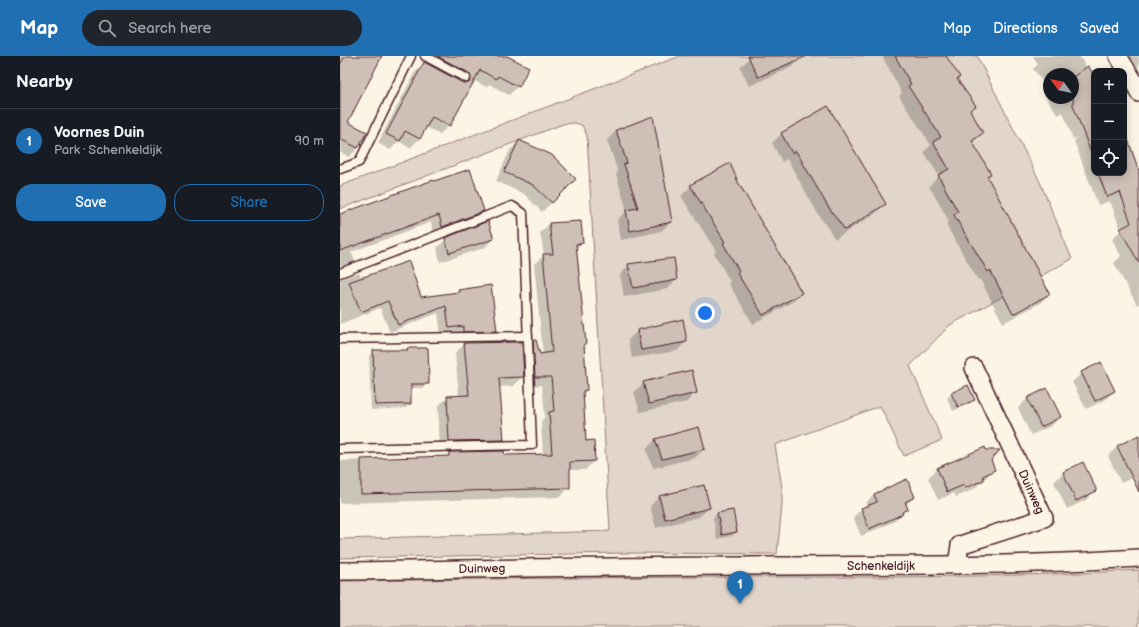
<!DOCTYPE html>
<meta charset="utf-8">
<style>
body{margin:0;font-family:"Balsamiq Sans",sans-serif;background:#20242c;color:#f1f3f6}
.controls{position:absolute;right:12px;top:12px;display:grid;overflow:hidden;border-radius:8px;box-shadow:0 2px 10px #0003}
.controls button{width:36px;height:36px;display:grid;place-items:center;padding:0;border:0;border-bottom:1px solid #363941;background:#171b24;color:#f1f3f6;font:20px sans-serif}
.compass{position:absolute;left:703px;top:12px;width:36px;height:36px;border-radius:50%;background:#171b24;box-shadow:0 2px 10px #0003;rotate:303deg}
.you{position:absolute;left:365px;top:257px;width:14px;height:14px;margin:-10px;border:3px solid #fff;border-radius:50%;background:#1a73e8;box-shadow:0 0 0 6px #1a73e833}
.badge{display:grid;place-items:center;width:26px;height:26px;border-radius:50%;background:#1f6fb2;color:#fff;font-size:13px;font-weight:700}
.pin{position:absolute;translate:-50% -33px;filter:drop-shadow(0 1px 2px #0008)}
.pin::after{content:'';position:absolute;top:21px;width:14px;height:12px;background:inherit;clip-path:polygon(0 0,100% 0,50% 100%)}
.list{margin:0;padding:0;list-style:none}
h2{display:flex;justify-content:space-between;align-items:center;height:52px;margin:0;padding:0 16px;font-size:17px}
h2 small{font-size:13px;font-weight:400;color:#9ea1a6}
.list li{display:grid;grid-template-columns:26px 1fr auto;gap:12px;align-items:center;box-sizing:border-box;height:64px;padding:0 16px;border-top:1px solid #363941}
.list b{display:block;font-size:15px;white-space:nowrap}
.list p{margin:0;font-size:13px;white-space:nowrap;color:#9ea1a6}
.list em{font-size:13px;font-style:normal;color:#9ea1a6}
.actions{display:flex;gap:8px;padding:12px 16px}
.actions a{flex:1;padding:9px 0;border:1px solid #1f6fb2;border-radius:16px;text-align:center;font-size:14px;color:#1f6fb2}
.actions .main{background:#1f6fb2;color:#fff}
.icon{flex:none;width:22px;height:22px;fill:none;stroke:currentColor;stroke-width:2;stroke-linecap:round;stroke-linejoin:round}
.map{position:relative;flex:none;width:799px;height:571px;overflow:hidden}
header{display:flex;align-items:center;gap:24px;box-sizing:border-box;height:56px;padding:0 20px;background:#1f6fb2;color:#fff}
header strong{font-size:19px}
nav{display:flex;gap:22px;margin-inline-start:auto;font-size:14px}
.search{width:280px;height:36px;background:#20242c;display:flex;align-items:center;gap:10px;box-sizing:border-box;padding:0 14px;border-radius:22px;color:#9ea1a6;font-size:15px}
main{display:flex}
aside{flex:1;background:#171b24}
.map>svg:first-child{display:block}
</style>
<header>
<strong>Map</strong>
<div class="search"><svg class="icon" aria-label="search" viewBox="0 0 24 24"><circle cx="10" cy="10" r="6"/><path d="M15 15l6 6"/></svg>Search here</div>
<nav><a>Map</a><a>Directions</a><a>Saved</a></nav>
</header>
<main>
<aside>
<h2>Nearby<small></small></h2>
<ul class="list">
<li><span class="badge">1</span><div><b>Voornes Duin</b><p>Park · Schenkeldijk</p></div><em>90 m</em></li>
</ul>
<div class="actions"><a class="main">Save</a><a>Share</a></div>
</aside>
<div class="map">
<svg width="799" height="571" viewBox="0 0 799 571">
<rect width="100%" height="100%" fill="#fcf5e5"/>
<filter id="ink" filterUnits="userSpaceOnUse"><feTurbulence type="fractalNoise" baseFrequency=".025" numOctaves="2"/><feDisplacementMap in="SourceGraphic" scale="8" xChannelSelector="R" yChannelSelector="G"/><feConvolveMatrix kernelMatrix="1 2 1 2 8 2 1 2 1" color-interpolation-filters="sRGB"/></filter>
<g filter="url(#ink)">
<!-- green -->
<g fill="#e2d5ca" stroke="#967a7a">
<polygon points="340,0 637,0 700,126 732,203 610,269 570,310 602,384 564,400 540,350 435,389 442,431 442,450 437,498 288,497 0,502 0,483 270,475 247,80 242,69 235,67 223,68 0,153 0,130"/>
<path d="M799,514V571H0V525C134,523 268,521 402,521C534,521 667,522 799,514Z"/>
</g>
<!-- shadow -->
<g fill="#0003" fill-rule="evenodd">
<polygon points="0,0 41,0 6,66 25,76 18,92 9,101 0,96"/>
<polygon points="84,0 167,0 178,30 169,39 149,28 146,31 133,24 109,69 100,78 86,71 79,83 70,92 59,85 50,94 38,87 75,16 84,7 81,5"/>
<polygon points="412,0 460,0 461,2 452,11 409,30 400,11"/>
<polygon points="542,0 605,0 616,23 634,50 630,55 642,77 633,86 650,118 646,121 709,238 700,247 663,267 640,223 638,224 606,169 609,165 589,130 599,120 584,96 591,89 559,40 562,37"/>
<path d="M693,0H739L754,21V117H784V75L799,116V248L797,249L774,207L781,200L772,183L781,174L770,145L758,149L734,85L738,81L733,83L723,56L718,59L702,36L707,31L693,13L698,8ZM709,18H733V42H709Z"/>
<polygon points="790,0 799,0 799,13"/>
<polygon points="488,52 545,147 536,157 495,183 478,158 447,103 442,106 432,87 441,78"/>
<polygon points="312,62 331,166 321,175 281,184 277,164 287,155 276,118 278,116 267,84 276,75"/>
<polygon points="179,85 235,123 202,156 184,138 156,125 170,94"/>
<polygon points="389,109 397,126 461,236 452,246 413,268 388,227 390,225 374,197 376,195 341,140 351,130"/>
<polygon points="143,155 135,163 94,179 91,166 11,196 15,205 6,213 0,215 0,160"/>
<polygon points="240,166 242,187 236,193 245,287 243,289 246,334 242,338 245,386 253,385 254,405 245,414 229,414 229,432 220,441 0,447 0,405 105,402 110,397 164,400 203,399 201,365 205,361 202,329 186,330 185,294 194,285 199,300 203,299 194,208 204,199 200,177 209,168"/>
<polygon points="106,183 153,183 144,192 100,206 97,192"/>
<polygon points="289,209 336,224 327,233 284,241 280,219"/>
<polygon points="19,217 22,223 80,242 115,238 119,234 156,275 148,283 101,280 98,257 50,276 40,252 0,268 0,223"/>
<polygon points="342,264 346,286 337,295 292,302 288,284 297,275"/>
<polygon points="125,288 183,321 173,330 158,331 163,384 153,393 100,394 98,350 108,341 119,341 115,297"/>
<polygon points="87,293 88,327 83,332 70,332 70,348 66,352 31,354 29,300 34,295"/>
<polygon points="742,317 774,335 765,344 746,353 732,326"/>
<polygon points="304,327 356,336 347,346 300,356 294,336"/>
<polygon points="707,334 720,361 711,370 691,379 678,352 687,343"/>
<polygon points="612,338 634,343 629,348 613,355 607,342"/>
<polygon points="315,384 364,393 355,402 313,412 306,393"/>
<polygon points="799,387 799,419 781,427 768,400 777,391"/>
<polygon points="650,404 654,414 634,433 616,441 614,437 598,444 588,422 597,413"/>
<polygon points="742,407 755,434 746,444 727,453 714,426 723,417"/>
<polygon points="534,438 574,441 565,450 566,452 553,466 521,480 513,461 522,453 528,451 526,447"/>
<polygon points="319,441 369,452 359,461 316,472 310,450"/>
<polygon points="378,457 396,475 392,480 377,483 373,462"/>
</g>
<!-- building -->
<g fill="#cfc0b7" stroke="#4a1f2b">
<polygon points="5,0 42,0 8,66 27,76 18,92 0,83 0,9"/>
<polygon points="97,0 167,0 189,11 179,31 158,20 156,23 140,14 110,70 92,61 80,83 65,75 60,85 46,78 84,6 123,27 129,27 131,24 129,17"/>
<polygon points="408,0 467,0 418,21"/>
<polygon points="555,0 606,0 620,21 617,23 636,50 630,54 643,77 632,85 651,118 647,120 710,238 673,258 650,214 648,216 614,159 618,156 598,119 609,113 593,86 601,81 568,30 571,28"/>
<polygon points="748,10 754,19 754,105 733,49 733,21"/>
<polygon points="488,50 546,148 505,174 487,149 456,95 452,97 441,77"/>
<polygon points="313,60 332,166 290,175 286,154 298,152 284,108 287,107 276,74"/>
<polygon points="784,72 799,115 799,207 780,173 791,167 780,136 767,141 758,117 784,117"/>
<polygon points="179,84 212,99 236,123 212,147 193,129 164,116"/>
<polygon points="390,107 398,126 462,237 423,259 397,217 399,215 383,187 385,186 350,129"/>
<polygon points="130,113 144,155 102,171 99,159 0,195 0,158 93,124 94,125"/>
<polygon points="148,165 154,183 109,197 105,182"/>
<polygon points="241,165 243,187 236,188 246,288 244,288 247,334 243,335 246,385 254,384 255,405 230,406 230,432 21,438 21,403 109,400 109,396 164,395 165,399 212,398 209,356 214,355 211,321 195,321 193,284 196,284 200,298 212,296 203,198 213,198 209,167"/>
<polygon points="334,202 337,224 293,232 288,208"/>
<polygon points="69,205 81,241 119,236 118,234 151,229 157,275 123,276 123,270 109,272 106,250 58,269 48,245 21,256 9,226"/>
<polygon points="343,263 347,286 301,294 297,274"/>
<polygon points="182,286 184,321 159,322 164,384 109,385 107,340 129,339 124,287"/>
<polygon points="67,292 88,292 89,328 71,328 71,348 35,349 33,294 68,294"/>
<polygon points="761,306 775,335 755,345 741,316"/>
<polygon points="352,314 357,337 309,348 303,326"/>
<polygon points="628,329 635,344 618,351 611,337"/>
<polygon points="707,332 721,361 701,371 687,342"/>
<polygon points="359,371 365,393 322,403 315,383"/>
<polygon points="799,379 799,436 777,390"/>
<polygon points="645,391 646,394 660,394 651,404 655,414 643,420 644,424 625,432 624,429 607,436 597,412"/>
<polygon points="743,406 757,435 736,445 723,416"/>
<polygon points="567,423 575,441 565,446 568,453 562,456 563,458 529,473 521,452 537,446 534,438"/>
<polygon points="364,429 370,452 325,463 319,440"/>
<polygon points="393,454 397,476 382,479 377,457"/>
</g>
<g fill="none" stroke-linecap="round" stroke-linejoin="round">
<defs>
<g id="service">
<polyline points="85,0 126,22"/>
<polyline points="0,113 19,106 71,0"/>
<polyline points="0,217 172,150 183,157 192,389 0,393"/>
<polyline points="0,283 188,280"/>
</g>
<g id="minor">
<polyline points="778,0 793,24 799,37"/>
<polyline points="617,509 620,489 704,462 634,312"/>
<path d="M0,515C135,513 270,510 406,510C537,509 668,511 799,502"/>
</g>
</defs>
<!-- service casing -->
<use href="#service" stroke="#4a1f2b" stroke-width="11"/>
<!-- minor casing -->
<use href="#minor" stroke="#4a1f2b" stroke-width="20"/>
<!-- service -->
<use href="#service" stroke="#fcf5e5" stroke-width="8"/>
<!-- minor -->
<use href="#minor" stroke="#fcf5e5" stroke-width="17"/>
</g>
</g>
<g text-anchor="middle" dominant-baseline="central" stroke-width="4" stroke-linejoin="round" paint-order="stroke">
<!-- street labels -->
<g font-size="12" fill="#4a1f2b" stroke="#fcf5e5">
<text transform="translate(691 436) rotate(66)">Duinweg</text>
<text x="541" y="510">Schenkeldijk</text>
<text transform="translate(142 513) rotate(-1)">Duinweg</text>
</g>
</g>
</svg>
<div class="controls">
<button>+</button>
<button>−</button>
<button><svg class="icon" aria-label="locate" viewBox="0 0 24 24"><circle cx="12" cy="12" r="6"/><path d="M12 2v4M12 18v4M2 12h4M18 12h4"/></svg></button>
</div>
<svg class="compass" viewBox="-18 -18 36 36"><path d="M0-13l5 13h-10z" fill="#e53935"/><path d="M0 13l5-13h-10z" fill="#9ea1a6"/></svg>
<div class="you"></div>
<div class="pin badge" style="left:400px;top:548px">1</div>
</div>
</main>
